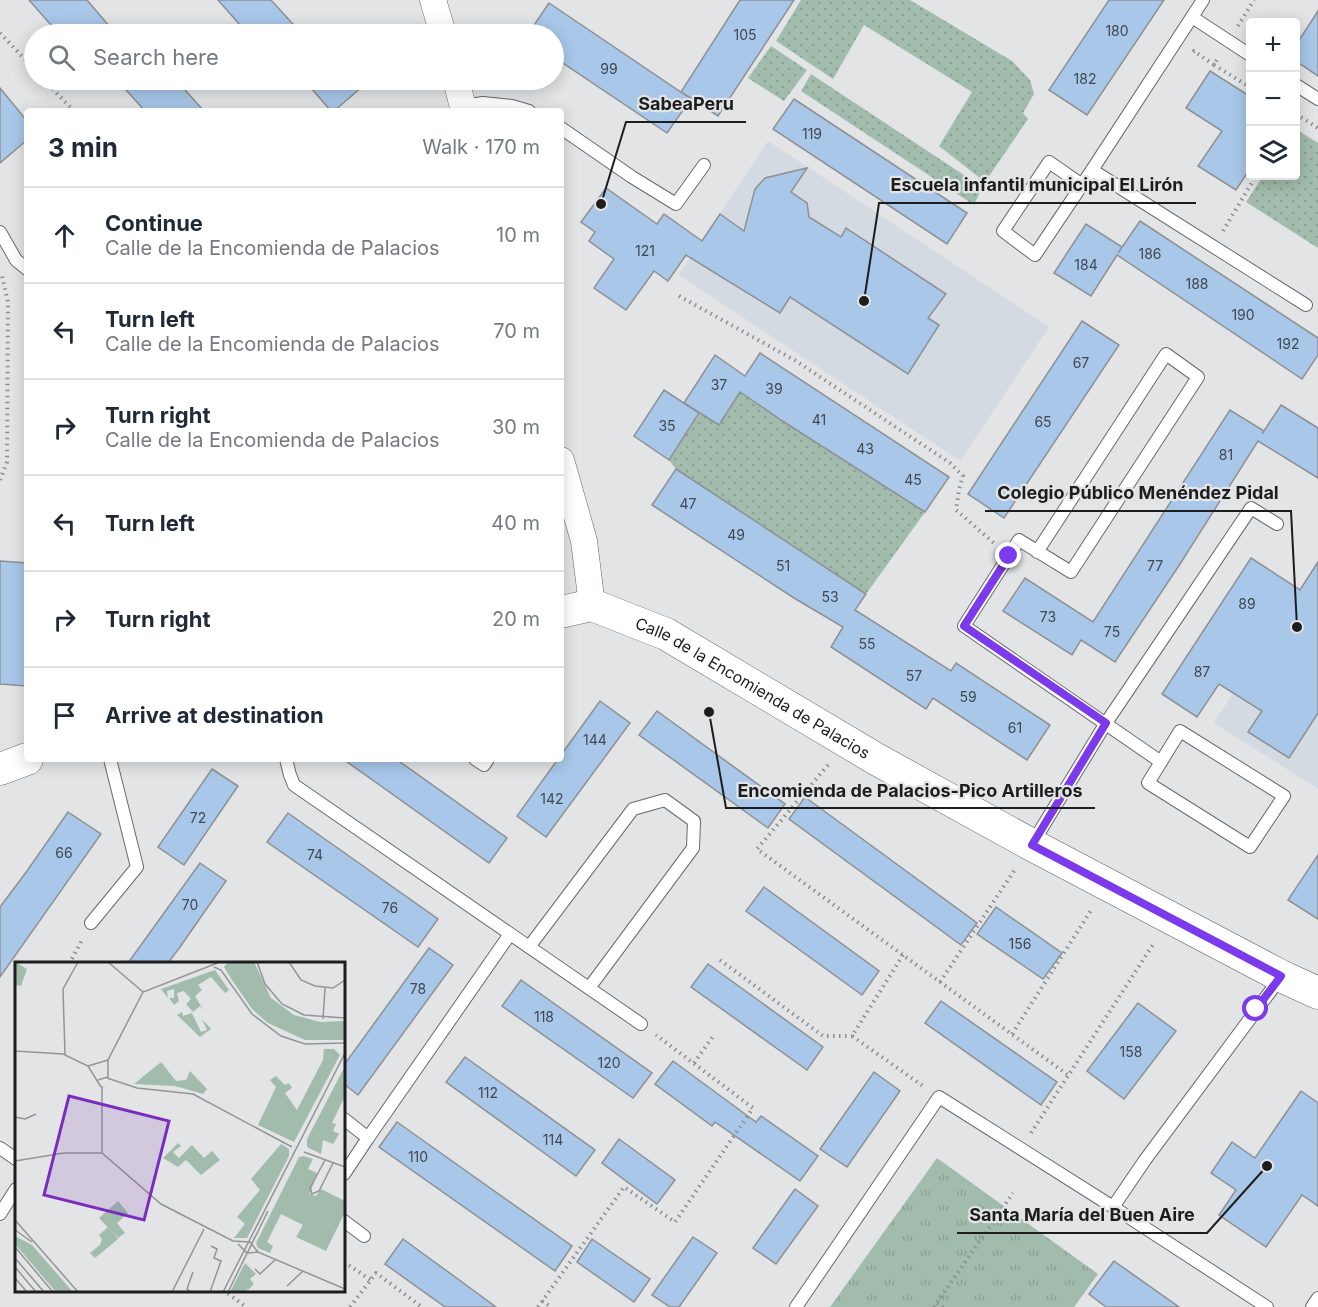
<!DOCTYPE html>
<meta charset="utf-8">
<style>
body{margin:0;font-family:Inter,sans-serif;background:#f6f6f7;color:#1f2937}
.controls{position:absolute;right:18px;top:18px;display:grid;overflow:hidden;border-radius:6px;box-shadow:0 3px 15px #0003}
.controls button{width:54px;height:54px;display:grid;place-items:center;padding:0;border:0;border-bottom:2px solid #e0e1e3;background:#fff;color:#1f2937;font:30px sans-serif}
.stop{position:absolute;width:18px;height:18px;margin:-14px;border:4px solid #7c3aed;border-radius:50%;background:#fff}
.stop.end{background:#7c3aed;border-color:#fff;box-shadow:0 2px 6px #0008}
.list{margin:0;padding:0;list-style:none}
h2{display:flex;justify-content:space-between;align-items:center;height:78px;margin:0;padding:0 24px;font-size:26px}
h2 small{font-size:20px;font-weight:400;color:#747a83}
.list li{display:grid;grid-template-columns:39px 1fr auto;gap:18px;align-items:center;box-sizing:border-box;height:96px;padding:0 24px;border-top:2px solid #e0e1e3}
.list b{display:block;font-size:22px;white-space:nowrap}
.list p{margin:0;font-size:20px;white-space:nowrap;color:#747a83}
.list em{font-size:20px;font-style:normal;color:#747a83}
.icon{flex:none;width:33px;height:33px;fill:none;stroke:currentColor;stroke-width:2;stroke-linecap:round;stroke-linejoin:round}
.map{position:relative;flex:none;width:1318px;height:1307px;overflow:hidden}
.search{position:absolute;background:#fff;box-shadow:0 3px 15px #0003;left:24px;top:24px;width:540px;height:66px;display:flex;align-items:center;gap:15px;box-sizing:border-box;padding:0 21px;border-radius:33px;color:#747a83;font-size:22px}
.panel{position:absolute;background:#fff;box-shadow:0 3px 15px #0003;left:24px;top:108px;width:540px;height:654px;border-radius:6px}
.map>svg:first-child{display:block}
</style>
<div class="map">
<svg width="1318" height="1307" viewBox="0 0 1318 1307">
<defs>
<pattern id="grass-dots" width="8" height="8" patternUnits="userSpaceOnUse" patternTransform="scale(1.5)"><rect width="8" height="8" fill="#a1bcad"/><path d="M2 2h.1M6 6h.1" fill="none" stroke="#8aa194" stroke-width="1.8" stroke-linecap="round"/></pattern>
<pattern id="park-tufts" width="24" height="20" patternUnits="userSpaceOnUse" patternTransform="scale(1.5)"><rect width="24" height="20" fill="#a1bcad"/><path d="M3 7l-1-3M5 7V3M7 7l1-3M15 17l-1-3M17 17v-4M19 17l1-3" fill="none" stroke="#8aa194"/></pattern>
</defs>
<rect width="100%" height="100%" fill="#e2e4e6"/>
<!-- built -->
<g fill="#d3dae2">
<polygon points="768,141 1049,327 960,461 679,275"/>
<polygon points="1318,562 1318,789 1214,723"/>
</g>
<!-- grass -->
<g fill="url(#grass-dots)">
<polygon points="801,0 910,0 1012,61 1030,80 1034,94 1023,113 1028,119 985,182 939,146 972,92 864,25 833,79 776,41"/>
<polygon points="771,46 807,70 784,101 748,78"/>
<polygon points="811,74 982,187 974,205 801,91"/>
<polygon points="1296,129 1318,143 1318,248 1246,202 1263,176 1296,176"/>
<polygon points="740,392 784,422 925,512 866,594 676,469 669,460 700,413 719,425"/>
</g>
<!-- park -->
<polygon fill="url(#park-tufts)" points="937,1158 1098,1274 1074,1307 830,1307"/>
<!-- building -->
<g fill="#a8c7e9" stroke="#8e9092" stroke-width="1.5">
<polygon points="29,0 87,0 116,34 59,34"/>
<polygon points="218,0 271,0 302,34 248,34"/>
<polygon points="740,0 794,0 718,116 681,92"/>
<polygon points="1109,0 1164,0 1087,115 1049,90"/>
<polygon points="549,3 691,99 667,133 554,57 554,34 528,34"/>
<polygon points="1318,11 1318,76 1296,61 1296,45"/>
<polygon points="1210,71 1251,97 1251,167 1236,190 1198,166 1222,131 1186,108"/>
<polygon points="117,80 176,80 204,111 145,111"/>
<polygon points="304,80 370,80 334,111 331,111"/>
<polygon points="0,88 27,121 27,140 0,163"/>
<polygon points="794,99 967,213 947,244 773,129"/>
<polygon points="807,168 791,192 807,203 809,217 841,237 846,228 946,294 928,318 939,325 908,374 790,297 780,313 686,255 668,281 654,271 626,310 594,288 614,259 589,241 595,232 581,222 606,188 657,224 664,214 702,241 720,214 744,231 755,189 765,178"/>
<polygon points="1140,221 1318,338 1318,355 1302,379 1117,255 1091,296 1054,273 1086,224 1122,247 1118,253"/>
<polygon points="1082,321 1119,345 1004,518 968,494"/>
<polygon points="760,353 949,477 925,512 784,422 740,392 719,425 684,403 715,355 745,376"/>
<polygon points="664,390 699,413 669,460 634,436"/>
<polygon points="1281,405 1318,428 1318,478 1258,441 1180,564 1115,662 1081,640 1072,655 1003,611 1025,578 1093,622 1230,410 1264,431 1262,434"/>
<polygon points="676,469 866,594 855,610 951,671 956,663 1050,725 1027,760 933,698 926,709 831,647 843,627 794,598 652,505"/>
<polygon points="1251,558 1300,590 1318,562 1318,713 1289,758 1248,732 1262,711 1219,684 1197,717 1162,694"/>
<polygon points="0,561 27,563 27,686 0,684"/>
<polygon points="600,701 630,723 546,837 517,816 558,759 561,759 561,755"/>
<polygon points="657,711 785,804 768,828 639,735"/>
<polygon points="343,759 396,759 507,838 489,863"/>
<polygon points="212,769 238,786 184,865 158,847"/>
<polygon points="805,797 977,923 961,945 789,819"/>
<polygon points="68,812 101,834 0,977 0,907 27,871"/>
<polygon points="288,813 438,919 418,947 267,842"/>
<polygon points="1318,855 1318,919 1288,900"/>
<polygon points="200,863 226,881 180,947 168,963 128,963"/>
<polygon points="764,887 879,971 862,995 746,911"/>
<polygon points="996,907 1062,953 1043,979 977,934"/>
<polygon points="429,948 453,965 358,1095 344,1084 344,1065"/>
<polygon points="708,964 823,1047 807,1070 691,987"/>
<polygon points="521,980 652,1073 633,1098 502,1006"/>
<polygon points="941,1001 1057,1082 1041,1105 925,1023"/>
<polygon points="1138,1003 1176,1031 1124,1099 1087,1071"/>
<polygon points="465,1057 595,1150 576,1176 446,1082"/>
<polygon points="673,1061 756,1122 761,1116 818,1156 800,1181 715,1122 712,1126 655,1084"/>
<polygon points="874,1072 900,1091 847,1167 820,1149"/>
<polygon points="1301,1091 1318,1103 1318,1206 1302,1195 1266,1247 1219,1215 1236,1190 1211,1173 1232,1142 1255,1158"/>
<polygon points="397,1122 572,1246 555,1271 379,1147"/>
<polygon points="619,1139 675,1180 657,1204 602,1163"/>
<polygon points="795,1189 818,1206 776,1264 753,1248"/>
<polygon points="693,1237 717,1253 679,1307 670,1307 652,1295"/>
<polygon points="403,1239 462,1282 496,1307 445,1307 385,1264"/>
<polygon points="592,1239 650,1279 634,1302 577,1262"/>
<polygon points="1114,1261 1179,1307 1106,1307 1089,1294"/>
</g>
<g fill="none" stroke-linecap="round" stroke-linejoin="round">
<defs>
<g id="service">
<polyline points="1192,17 1250,55"/>
<polyline points="1296,85 1318,99"/>
<polyline points="463,106 483,103 512,106 529,111"/>
<polyline points="561,128 632,177 676,204 704,165"/>
<polyline points="1092,170 1306,305"/>
<polyline points="1082,185 1049,162 1003,231 1035,255 1092,170 1203,0"/>
<polyline points="0,232 16,260 27,269"/>
<polyline points="1037,552 1166,354 1198,377 1071,572 1019,540 964,626 1161,762"/>
<polygon points="1180,731 1284,796 1250,847 1148,783"/>
<polyline points="286,759 290,775 294,785 641,1024"/>
<polyline points="475,759 484,765 488,759"/>
<polyline points="1032,844 1106,723 1251,508 1277,524"/>
<polyline points="91,923 137,867 110,759"/>
<polyline points="529,947 633,809 665,800 694,821 693,848 589,988"/>
<polyline points="344,1119 368,1138 510,934"/>
<polyline points="0,1148 16,1159"/>
<polyline points="344,1174 368,1138"/>
<polyline points="1113,1207 1267,1307"/>
<polyline points="0,1214 16,1189"/>
<polyline points="344,1221 364,1236"/>
<polyline points="796,1307 939,1097 1113,1207 1145,1160 1281,977"/>
<polyline points="1312,1307 1318,1298"/>
</g>
<g id="minor">
<polyline points="433,0 443,34"/>
<polyline points="456,80 464,111"/>
<polyline points="561,460 584,541 592,605"/>
</g>
<g id="tertiary">
<path id="s1" d="M561,612L592,605L666,634L876,759L1032,845L1281,976L1318,993"/>
<polyline points="0,769 27,759"/>
</g>
</defs>
<!-- service casing -->
<use href="#service" stroke="#696a6c" stroke-width="14"/>
<!-- minor casing -->
<use href="#minor" stroke="#696a6c" stroke-width="27"/>
<!-- tertiary casing -->
<use href="#tertiary" stroke="#696a6c" stroke-width="33"/>
<!-- path -->
<g stroke="#8c8d8e" stroke-width="4" stroke-dasharray="1.5 4.5" stroke-linecap="butt">
<polyline points="1238,26 1254,0"/>
<polyline points="0,33 34,69"/>
<polyline points="1193,52 1194,51 1214,65 1218,58"/>
<polyline points="1214,65 1250,87"/>
<polyline points="44,80 74,111"/>
<polyline points="1296,114 1318,128"/>
<polyline points="1223,231 1256,176"/>
<polyline points="679,296 796,361 950,463 963,476 959,490 956,510 995,544"/>
<polyline points="0,480 7,462 8,302 2,276"/>
<polyline points="828,765 757,849 1068,1075"/>
<polyline points="903,955 852,1036 923,1086"/>
<polyline points="720,960 823,1036 852,1036"/>
<polyline points="69,964 82,940"/>
<polyline points="940,982 1016,868"/>
<polyline points="1012,1034 1092,909"/>
<polyline points="694,1063 714,1035"/>
<polyline points="1031,1133 1154,943"/>
<polyline points="344,1262 371,1280"/>
<polyline points="223,1290 246,1307"/>
<polyline points="542,1301 551,1307"/>
<polyline points="937,1303 943,1307"/>
<polyline points="350,1307 376,1273 422,1307"/>
<polyline points="538,1307 624,1187 675,1222 753,1108 656,1035"/>
<polyline points="934,1307 1013,1193"/>
</g>
<!-- service -->
<use href="#service" stroke="#fff" stroke-width="12"/>
<!-- minor -->
<use href="#minor" stroke="#fff" stroke-width="26"/>
<!-- tertiary -->
<use href="#tertiary" stroke="#fff" stroke-width="32"/>
</g>
<g fill="none" stroke-linecap="round" stroke-linejoin="round">
<!-- route -->
<polyline stroke="#7c3aed" stroke-width="8" points="1009,556 964,626 1106,723 1032,845 1281,976 1256,1009"/>
</g>
<g text-anchor="middle" dominant-baseline="central" stroke-width="4.5" stroke-linejoin="round" paint-order="stroke">
<!-- number labels -->
<g font-size="14" fill="#404851">
<text x="1117" y="30">180</text>
<text x="745" y="34">105</text>
<text x="609" y="68">99</text>
<text x="1085" y="78">182</text>
<text x="812" y="133">119</text>
<text x="645" y="250">121</text>
<text x="1150" y="253">186</text>
<text x="1086" y="264">184</text>
<text x="1197" y="283">188</text>
<text x="1243" y="314">190</text>
<text x="1288" y="343">192</text>
<text x="1081" y="362">67</text>
<text x="719" y="384">37</text>
<text x="774" y="388">39</text>
<text x="819" y="419">41</text>
<text x="1043" y="421">65</text>
<text x="667" y="425">35</text>
<text x="865" y="448">43</text>
<text x="1226" y="454">81</text>
<text x="913" y="479">45</text>
<text x="688" y="503">47</text>
<text x="736" y="534">49</text>
<text x="783" y="565">51</text>
<text x="1155" y="565">77</text>
<text x="830" y="596">53</text>
<text x="1247" y="603">89</text>
<text x="1048" y="616">73</text>
<text x="1112" y="631">75</text>
<text x="867" y="643">55</text>
<text x="1202" y="671">87</text>
<text x="914" y="675">57</text>
<text x="968" y="696">59</text>
<text x="1015" y="727">61</text>
<text x="595" y="739">144</text>
<text x="552" y="798">142</text>
<text x="198" y="817">72</text>
<text x="64" y="852">66</text>
<text x="315" y="854">74</text>
<text x="190" y="904">70</text>
<text x="390" y="907">76</text>
<text x="1020" y="943">156</text>
<text x="418" y="988">78</text>
<text x="544" y="1016">118</text>
<text x="1131" y="1051">158</text>
<text x="609" y="1062">120</text>
<text x="488" y="1092">112</text>
<text x="553" y="1139">114</text>
<text x="418" y="1156">110</text>
</g>
<!-- street labels -->
<g font-size="16" fill="#1d1d1e" stroke="#e2e4e6">
<text stroke="none"><textPath href="#s1" startOffset="213">Calle de la Encomienda de Palacios</textPath></text>
</g>
</g>
<!-- overview -->
<g transform="translate(15 962)">
<rect width="330" height="330" fill="#e2e4e6"/>
<path d="M200,8L214,28L210,31L196,15L183,23L187,28L180,34L189,49L185,44L178,50L171,42L176,37L169,29L162,31L164,39L159,43L154,36H159V27L152,29L153,36L146,27ZM167,50L168,54L177,51L186,70L192,68L187,57L196,67L185,75L162,53ZM163,181L166,184L158,190L164,196L177,183L189,196L197,189L205,198L186,213L171,198L163,205L148,196ZM0,274L17,283L58,330H41L0,282Z" fill="#a1bcad"/>
<path d="M1,0L12,7L6,24L0,23ZM213,0H239L256,36L279,53L305,60L330,59V78H290L253,61L237,47L217,18L209,5ZM309,87H319L325,93L279,180L243,163L261,125L255,118L261,114L270,123L274,121L277,126L270,131L282,148L308,98ZM146,100L161,119L171,118L175,109L192,127L188,132L160,124L119,122ZM330,104V134L317,161L321,162L318,169L324,172L318,182L308,178L306,192L292,185V177ZM266,182L274,187V194L232,276H219L230,262L222,255L245,228L236,217ZM289,194L298,197L293,207L302,211L295,232L301,234L306,227L330,239V250L311,289L281,275L288,263L266,252L252,280L258,284L255,291L243,286L241,281L284,195ZM103,239L113,251L102,261L110,271L103,276L84,256ZM230,301L241,312L235,317L239,322L233,328L230,325L233,330H215Z" fill="#a1bcad"/>
<path d="M250 152a10 10 0 1 1 20 0a10 10 0 1 1-20 0ZM93,265L103,277L80,296L75,291L85,283L87,277L84,273Z" fill="#a1bcad"/>
<path fill="none" stroke="#939496" stroke-width="1.5" d="M93,0L128,30M242,0L250,22L267,42L289,53L330,56M274,0L286,18L300,24L318,26L330,18M199,5L206,8L237,52L266,74L290,82L330,81M308,57L310,26M0,89L48,92L73,104L86,125M50,92L48,27L63,0M73,104L93,98M92,116L122,126L178,132L277,185M83,118L93,115V98L128,30L205,0M87,124V191M0,155L10,157L21,152M289,190L330,205M310,198L295,226L297,232L304,229L318,201M0,199L49,191H87L146,242L218,279L235,280L243,290M0,258L63,330M0,268L17,280M223,282L232,291L243,290L330,327M0,285L38,330M0,296L29,330M0,305L21,330M240,307L245,312L261,297M0,316L12,330M272,324L288,309M157,330L189,267M176,330L172,327L178,310M195,330L206,299L199,296L202,287L196,284M208,330L330,91M213,330L253,249"/>
<path fill="#7b2cbf" fill-opacity="0.15" stroke="#7b2cbf" stroke-width="3" d="M54,134L154,159L129,258L29,233Z"/>
<rect width="330" height="330" fill="none" stroke="#1d1d1e" stroke-width="3"/>
</g>
<!-- callouts -->
<path fill="none" stroke="#1d1d1e" stroke-width="2" d="M601 204L626 122H746M864 301L879 203H1196M1297 627L1291 511H985M709 712L726 808H1095M1267 1166L1207 1233H957"/>
<g fill="#1d1d1e" stroke="#e2e4e6" stroke-width="2">
<circle cx="601" cy="204" r="6"/>
<circle cx="864" cy="301" r="6"/>
<circle cx="1297" cy="627" r="6"/>
<circle cx="709" cy="712" r="6"/>
<circle cx="1267" cy="1166" r="6"/>
</g>
<g font-size="18" text-anchor="middle" font-weight="bold" fill="#1d1d1e" stroke="#e2e4e6" stroke-width="4.5" stroke-linejoin="round" paint-order="stroke">
<text x="686" y="110">SabeaPeru</text>
<text x="1037" y="191">Escuela infantil municipal El Lirón</text>
<text x="1138" y="499">Colegio Público Menéndez Pidal</text>
<text x="910" y="797">Encomienda de Palacios-Pico Artilleros</text>
<text x="1082" y="1221">Santa María del Buen Aire</text>
</g>
</svg>
<div class="controls">
<button>+</button>
<button>−</button>
<button><svg class="icon" aria-label="layers" viewBox="0 0 24 24"><path d="M12 4l9 5-9 5-9-5zM3 14l9 5 9-5"/></svg></button>
</div>
<div class="stop" style="left:1256px;top:1009px"></div>
<div class="stop end" style="left:1009px;top:556px"></div>
<div class="search"><svg class="icon" aria-label="search" viewBox="0 0 24 24"><circle cx="10" cy="10" r="6"/><path d="M15 15l6 6"/></svg>Search here</div>
<section class="panel">
<h2>3 min<small>Walk · 170 m</small></h2>
<ul class="list">
<li><svg class="icon" aria-label="ahead" viewBox="0 0 24 24"><path d="M12 20V5M6 11l6-6 6 6"/></svg><div><b>Continue</b><p>Calle de la Encomienda de Palacios</p></div><em>10 m</em></li>
<li><svg class="icon" aria-label="left" viewBox="0 0 24 24"><path d="M17 20v-9H6M10 6l-5 5 5 5"/></svg><div><b>Turn left</b><p>Calle de la Encomienda de Palacios</p></div><em>70 m</em></li>
<li><svg class="icon" aria-label="right" viewBox="0 0 24 24"><path d="M7 20v-9h11M14 6l5 5-5 5"/></svg><div><b>Turn right</b><p>Calle de la Encomienda de Palacios</p></div><em>30 m</em></li>
<li><svg class="icon" aria-label="left" viewBox="0 0 24 24"><path d="M17 20v-9H6M10 6l-5 5 5 5"/></svg><div><b>Turn left</b></div><em>40 m</em></li>
<li><svg class="icon" aria-label="right" viewBox="0 0 24 24"><path d="M7 20v-9h11M14 6l5 5-5 5"/></svg><div><b>Turn right</b></div><em>20 m</em></li>
<li><svg class="icon" aria-label="arrive" viewBox="0 0 24 24"><path d="M6 21V4h12l-3 4 3 4H6"/></svg><div><b>Arrive at destination</b></div></li>
</ul>
</section>
</div>
